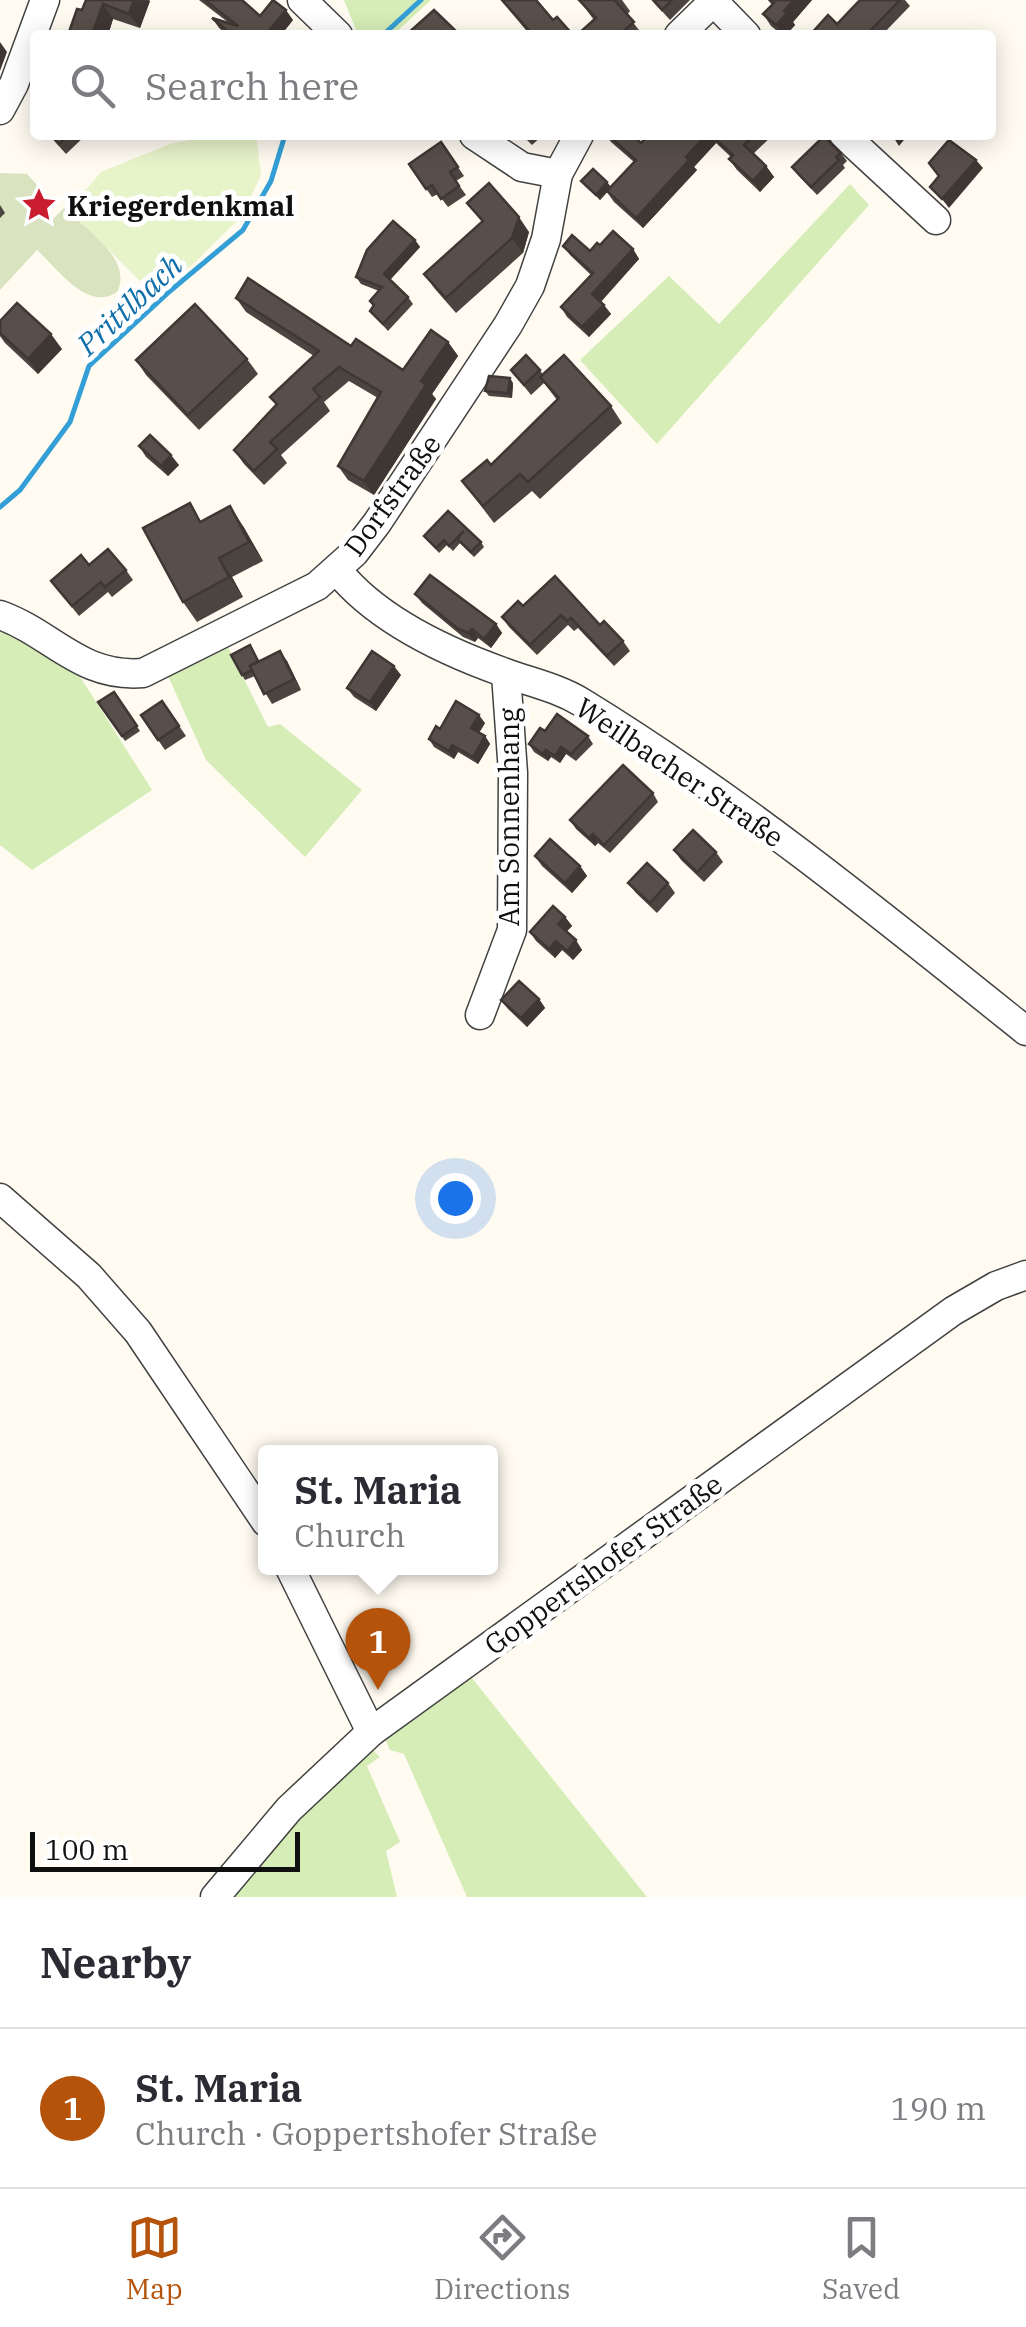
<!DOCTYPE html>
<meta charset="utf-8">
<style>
body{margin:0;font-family:"IBM Plex Serif",serif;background:#f7f7f7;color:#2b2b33}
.scale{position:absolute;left:30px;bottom:25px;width:270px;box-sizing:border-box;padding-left:10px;border:5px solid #0f0f0f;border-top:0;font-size:28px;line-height:35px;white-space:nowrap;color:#0f0f0f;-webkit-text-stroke:8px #fff;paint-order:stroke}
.you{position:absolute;left:455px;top:1198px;width:35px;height:35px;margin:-25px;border:8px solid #fff;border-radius:50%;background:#1a73e8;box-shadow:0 0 0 15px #1a73e833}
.badge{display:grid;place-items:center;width:65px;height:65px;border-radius:50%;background:#b45309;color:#fff;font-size:32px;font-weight:700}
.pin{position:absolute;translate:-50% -82px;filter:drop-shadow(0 2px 5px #0008)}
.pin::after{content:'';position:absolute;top:52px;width:35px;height:30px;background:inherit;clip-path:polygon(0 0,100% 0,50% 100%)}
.popup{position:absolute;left:258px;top:1445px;width:240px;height:130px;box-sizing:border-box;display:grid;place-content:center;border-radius:10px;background:#fff;filter:drop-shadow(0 2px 8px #0005);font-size:32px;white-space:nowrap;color:#7c7c81}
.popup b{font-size:38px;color:#2b2b33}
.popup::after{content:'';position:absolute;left:50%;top:100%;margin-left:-20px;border:20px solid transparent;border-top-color:#fff}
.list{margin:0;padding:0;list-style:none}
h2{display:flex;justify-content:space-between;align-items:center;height:130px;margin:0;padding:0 40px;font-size:42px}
h2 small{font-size:32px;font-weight:400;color:#7c7c81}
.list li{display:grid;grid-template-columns:65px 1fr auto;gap:30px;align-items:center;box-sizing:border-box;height:160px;padding:0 40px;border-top:2px solid #e1e1e2}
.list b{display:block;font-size:38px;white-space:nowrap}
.list p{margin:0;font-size:32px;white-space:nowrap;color:#7c7c81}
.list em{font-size:32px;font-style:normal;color:#7c7c81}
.icon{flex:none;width:55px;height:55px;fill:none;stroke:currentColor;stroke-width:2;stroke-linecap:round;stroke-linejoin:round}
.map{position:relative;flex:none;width:1026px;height:1897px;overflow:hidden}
.search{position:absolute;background:#fff;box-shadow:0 5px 25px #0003;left:30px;right:30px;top:30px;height:110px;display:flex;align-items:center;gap:25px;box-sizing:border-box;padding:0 35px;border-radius:10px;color:#7c7c81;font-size:38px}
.sheet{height:290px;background:#fff}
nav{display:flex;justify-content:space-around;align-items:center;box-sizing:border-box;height:140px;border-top:2px solid #e1e1e2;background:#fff;font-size:28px;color:#7c7c81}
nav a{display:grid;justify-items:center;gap:5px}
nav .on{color:#b45309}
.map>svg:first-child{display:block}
</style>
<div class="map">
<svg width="1026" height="1897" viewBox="0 0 1026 1897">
<rect width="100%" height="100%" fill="#fffbf1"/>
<!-- green -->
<g fill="#d6edb7">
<polygon points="344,0 431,0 393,35 358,35"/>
<polygon points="850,184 869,205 657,444 580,360 669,276 719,324"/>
<polygon points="0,615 79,675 152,790 32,870 0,845"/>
<polygon points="227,645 268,727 280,724 362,790 305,857 206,760 168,676"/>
<polygon points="468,1673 647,1897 467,1897 404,1754 390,1750 386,1741 386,1731"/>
<polygon points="372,1749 380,1757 367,1766 400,1842 386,1851 397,1897 225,1897 262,1851"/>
</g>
<!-- cemetery -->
<path fill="#dae3bf" d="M0,173L27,174L46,195L35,207L50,222L64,208C85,228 134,260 117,292C87,312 58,269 37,250L0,290Z"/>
<!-- pitch -->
<polygon fill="#e7f3c9" points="215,135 256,135 261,175 242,216 189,268 140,281 69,210 101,172 170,144"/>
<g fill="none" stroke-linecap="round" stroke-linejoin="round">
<!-- stream -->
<g stroke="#339fd6" stroke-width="5">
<polyline points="383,35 421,0"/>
<polyline points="0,507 20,490 70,422 89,366 170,291 243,230 271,181 285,135"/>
</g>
<defs>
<g id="minor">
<polyline points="302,0 338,35"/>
<polyline points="714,2 746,35"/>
<polyline points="679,35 715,0"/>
<polyline points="0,110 14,84 45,0"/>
<polyline points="474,135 522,167 558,174"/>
<polyline points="844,135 936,220"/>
<path d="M337,570C376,619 444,651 503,672C529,682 556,687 581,702C738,798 883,916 1026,1031"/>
<path d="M0,615C53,634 80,678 143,673L317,586L354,553L377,523L508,325L530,286L546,239L558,174L579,135"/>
<polyline points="480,1015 512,930 513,773 506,674"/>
<polyline points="0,1198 89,1276 138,1332 266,1522"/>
<polyline points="290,1568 371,1732"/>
<polyline points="215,1897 289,1809 371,1732 953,1311 996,1286 1026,1275"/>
</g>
</defs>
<!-- minor casing -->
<use href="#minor" stroke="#424242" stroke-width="31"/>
<!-- minor -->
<use href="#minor" stroke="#fff" stroke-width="28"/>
</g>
<!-- wall -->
<g fill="#4c4440">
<polygon points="86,0 149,0 150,1 140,28 113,19 108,35 68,35 82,10"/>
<polygon points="199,0 242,0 260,16 293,20 281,35 227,35 219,28 212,18 229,23"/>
<polygon points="501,0 553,20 573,35 530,35"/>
<polygon points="579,0 622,0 630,11 627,15 643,35 577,35 594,20"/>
<polygon points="652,0 690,0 670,20"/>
<polygon points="768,0 812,0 793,22 795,25 786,35 782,35 771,26 763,14 772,5"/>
<polygon points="860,0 905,0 910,6 882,35 810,35 837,24"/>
<polygon points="49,135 86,135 66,154"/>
<polygon points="522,135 543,135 532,145"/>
<polygon points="606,135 632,135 641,143 648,135 773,135 753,154 766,166 774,177 760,192 737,170 729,159 731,157 716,143 694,167 697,170 643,228 614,202 607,192 600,200 581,181 607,182 611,187 634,162 611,142"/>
<polygon points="441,142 464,176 456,181 466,195 448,207 438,194 432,197 409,164"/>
<polygon points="841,153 847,161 843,165 845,168 817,195 798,175 792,167"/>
<polygon points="467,203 529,232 523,253 456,313 435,289 424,274 482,222"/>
<polygon points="0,205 5,213 0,218"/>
<polygon points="415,240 420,247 390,280 408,297 413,304 388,331 370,311 374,306 370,301 379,291 361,284 356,277"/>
<polygon points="600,245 633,249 639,259 601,302 611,314 589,337 567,317 561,307 591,275 570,255 563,246 590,251"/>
<polygon points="236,298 351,346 403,370 448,342 458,356 432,394 436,399 374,495 348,480 338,466 378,398 349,381 324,402 330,411 281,455 287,463 264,485 244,464 234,450 276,405 270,397 314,356 246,312"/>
<polygon points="0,321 62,349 38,374 5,343 0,336"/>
<polygon points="247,359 258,374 199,430 146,375 136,360"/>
<polygon points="511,370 540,370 543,375 611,406 622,423 540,499 532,491 494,523 462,481 491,465 557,400 544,383 531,395"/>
<polygon points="513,383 512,398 489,396 485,391"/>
<polygon points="139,446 179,465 168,476 146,457"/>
<polygon points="202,521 243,526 263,561 232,577 243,597 197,622 183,602"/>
<polygon points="424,536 481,542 484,547 474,557 460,543 453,551 447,545 439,553"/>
<polygon points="89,565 126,570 133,580 112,597 108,592 79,616 51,581"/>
<polygon points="415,594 496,624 502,633 491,648 478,638 475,642 463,637 422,603"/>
<polygon points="523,606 600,625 623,641 630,651 614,666 578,628 574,631 568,625 537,655 509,627 502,617"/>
<polygon points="250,645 259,661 287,661 301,690 272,704 255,676 245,680 242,675"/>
<polygon points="401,675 376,711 354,697 347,688"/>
<polygon points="114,692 140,731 125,741 98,702"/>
<polygon points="162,701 186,736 165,750 141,715"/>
<polygon points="485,723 479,733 485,736 490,744 478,764 458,752 454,759 434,747 429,739 440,729"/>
<polygon points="545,731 588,736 593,744 576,761 566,754 560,763 551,757 548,761 534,752 529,744"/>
<polygon points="653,793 658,802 610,853 598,843 595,846 576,829 570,820"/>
<polygon points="674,850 716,852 723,862 704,882 681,860"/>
<polygon points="535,856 580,866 587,876 572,893 542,866"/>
<polygon points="628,883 668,883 675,893 657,913 636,893"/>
<polygon points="565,917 572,926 566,932 582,950 573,960 562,950 555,958 536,941 530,932"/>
<polygon points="539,999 545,1008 527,1027 508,1009 501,1000"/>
</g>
<!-- shaded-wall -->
<g fill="#3e3734">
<polygon points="134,0 150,1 140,28 129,14"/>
<polygon points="794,0 812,0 793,22 795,25 786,35 783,35 776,25 784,11"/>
<polygon points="103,4 113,19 108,35 92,35"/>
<polygon points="286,10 293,20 281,35 270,35 268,32"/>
<polygon points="0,42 7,52 0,71"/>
<polygon points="706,135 710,135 716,143 694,167 697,170 643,228 636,218"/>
<polygon points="892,135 908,135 899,146"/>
<polygon points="976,160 983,168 949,208 942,199"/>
<polygon points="766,166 774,177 760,192 753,181"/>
<polygon points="607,182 611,188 600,200 596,195"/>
<polygon points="519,217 529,232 523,253 512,238"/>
<polygon points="415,240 420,247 389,281 384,274"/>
<polygon points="633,249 639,259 599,303 592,294"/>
<polygon points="604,305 611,314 589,337 582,327"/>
<polygon points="51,334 62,349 38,374 28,359"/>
<polygon points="448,342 458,356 432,394 436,399 374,495 364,481 421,381"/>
<polygon points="510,378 513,383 512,398 508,393"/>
<polygon points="171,455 179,465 168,476 161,466"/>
<polygon points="230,506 243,526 263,561 249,542"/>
<polygon points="219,558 232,577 243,597 229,577"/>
<polygon points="496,624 502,633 491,648 484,639"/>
<polygon points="472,629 478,638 475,642 468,633"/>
<polygon points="280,651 287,661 301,690 294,679"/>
<polygon points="394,666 401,675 376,711 370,702"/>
<polygon points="479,715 485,723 477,736 471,728"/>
<polygon points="485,736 490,744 478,764 473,757"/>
<polygon points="452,745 458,752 454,759 449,751"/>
<polygon points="561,747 566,754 560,763 555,756"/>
<polygon points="546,750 551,757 548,761 543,754"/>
<polygon points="593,834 598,843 595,846 589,838"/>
<polygon points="580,866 587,876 572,893 565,883"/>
<polygon points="565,917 572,926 565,933 558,924"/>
<polygon points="576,940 582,950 573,960 567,951"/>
<polygon points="556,941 562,950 555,958 549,949"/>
<polygon points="539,999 545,1008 527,1027 521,1018"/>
</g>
<!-- building -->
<g fill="#584f4a" stroke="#3e3734" stroke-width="2.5">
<polygon points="86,0 134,0 129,14 103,4 92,35 68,35 77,9 82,10"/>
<polygon points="205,0 242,0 260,16 273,0 286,10 268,32 271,35 232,35 212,18 238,26"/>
<polygon points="502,0 536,0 553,20 557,17 573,35 533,35"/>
<polygon points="579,0 616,0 615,1 634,22 619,35 577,35 596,18"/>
<polygon points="653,0 672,0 662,10"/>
<polygon points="770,0 794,0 784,11 787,13 776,25 763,14 774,3"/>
<polygon points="860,0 900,0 866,35 810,35 828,15 837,24"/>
<polygon points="434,10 460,35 406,35"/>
<polygon points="51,135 68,135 59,144"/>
<polygon points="608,135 632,135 641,143 648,135 706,135 686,157 689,160 636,218 607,191 636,160"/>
<polygon points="711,135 754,135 744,145 766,166 753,181 729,159 733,155"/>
<polygon points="824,136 841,153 836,157 839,160 811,187 792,167"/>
<polygon points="949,140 976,160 942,199 930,187 939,176 929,163"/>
<polygon points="441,142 458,167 450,172 459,186 441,199 432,185 426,189 409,164"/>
<polygon points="593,169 607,182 596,195 581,181"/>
<polygon points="489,183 519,217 512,238 446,298 424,274 483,221 467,203"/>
<polygon points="393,221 415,240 384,274 408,297 383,324 370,311 374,305 370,301 382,287 356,277 367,250"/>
<polygon points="613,231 633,249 592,294 604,305 582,327 561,307 593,273 563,246 572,235 590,251 597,243 600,245"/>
<polygon points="248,278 351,346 356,339 403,370 431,330 448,342 421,381 426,385 364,481 338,466 381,392 339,367 313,389 320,397 270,442 277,449 254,471 234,450 277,404 270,397 319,351 236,298"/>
<polygon points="17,303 51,334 28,359 0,333 0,321"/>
<polygon points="195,304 247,359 188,415 136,360"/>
<polygon points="526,355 540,370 524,385 511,370"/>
<polygon points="564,355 611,406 528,482 520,474 483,506 462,481 487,460 491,465 559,398 540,377"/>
<polygon points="489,376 510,378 508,393 485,391"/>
<polygon points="150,435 171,455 161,466 139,446"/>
<polygon points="190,503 200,522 230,506 249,542 219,558 229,577 183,602 143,528"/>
<polygon points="448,511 481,542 471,552 457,539 464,531 449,546 444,540 436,548 424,536"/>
<polygon points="108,549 126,570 105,587 101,582 72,606 51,581 81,555 89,565"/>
<polygon points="430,575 496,624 484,639 472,629 468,633 457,628 415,594"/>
<polygon points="555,576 600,625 604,621 623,641 607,656 571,618 567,621 561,615 530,645 502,617 518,601 523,606"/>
<polygon points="250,645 258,661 250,666 252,670 242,675 231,655"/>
<polygon points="280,651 294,679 264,694 250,666"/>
<polygon points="372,651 394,666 370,702 347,688"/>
<polygon points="114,692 137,726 122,736 98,702"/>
<polygon points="162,701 179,726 158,740 141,715"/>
<polygon points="456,701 479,715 471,728 485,736 473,757 452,745 449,751 429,739 436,726 440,729"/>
<polygon points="557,714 588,736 571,754 561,747 555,756 546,750 543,754 529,744 540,728 545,731"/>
<polygon points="623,765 653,793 604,845 593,834 589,838 570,820"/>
<polygon points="693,830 716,852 697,872 674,850"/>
<polygon points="550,839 580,866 565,883 535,856"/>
<polygon points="647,863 668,883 650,903 628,883"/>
<polygon points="553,906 565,917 558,924 576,940 567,951 556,941 549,949 530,932"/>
<polygon points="519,981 539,999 521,1018 501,1000"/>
</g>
<!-- icons -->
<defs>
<symbol id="sight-bare" viewBox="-9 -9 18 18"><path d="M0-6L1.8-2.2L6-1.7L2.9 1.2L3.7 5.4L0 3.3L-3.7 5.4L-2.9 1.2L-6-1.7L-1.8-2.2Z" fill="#c91d2f" stroke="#fff" stroke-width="2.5" paint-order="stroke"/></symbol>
</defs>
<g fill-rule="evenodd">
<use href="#sight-bare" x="14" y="180" width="50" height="50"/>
</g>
<g text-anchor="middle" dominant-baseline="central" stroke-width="10" stroke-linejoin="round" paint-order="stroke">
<!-- poi labels -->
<g font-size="28" font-weight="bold" fill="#0f0f0f" stroke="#fff" text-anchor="start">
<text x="67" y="205">Kriegerdenkmal</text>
</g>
<!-- street labels -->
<g font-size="28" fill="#0f0f0f" stroke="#fff">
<text transform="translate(392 495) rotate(-54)">Dorfstraße</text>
<text transform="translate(680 772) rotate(34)">Weilbacher Straße</text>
<text transform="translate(508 817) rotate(-90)">Am Sonnenhang</text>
<text transform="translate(603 1564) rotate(-36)">Goppertshofer Straße</text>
</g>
<!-- water labels -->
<g font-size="30" font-style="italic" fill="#0f6faa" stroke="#fff">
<text transform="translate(129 304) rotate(-43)">Prittlbach</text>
</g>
</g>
</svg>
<div class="scale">100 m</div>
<div class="you"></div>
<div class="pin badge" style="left:378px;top:1690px">1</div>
<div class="popup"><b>St. Maria</b>Church</div>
<div class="search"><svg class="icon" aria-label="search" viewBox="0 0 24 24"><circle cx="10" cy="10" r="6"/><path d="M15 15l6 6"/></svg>Search here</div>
</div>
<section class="sheet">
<h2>Nearby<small></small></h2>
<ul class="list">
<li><span class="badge">1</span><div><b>St. Maria</b><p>Church · Goppertshofer Straße</p></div><em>190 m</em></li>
</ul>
</section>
<nav>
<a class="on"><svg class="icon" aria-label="map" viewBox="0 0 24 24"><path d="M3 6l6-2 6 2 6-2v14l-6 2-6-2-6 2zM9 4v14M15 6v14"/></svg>Map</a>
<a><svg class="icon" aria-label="directions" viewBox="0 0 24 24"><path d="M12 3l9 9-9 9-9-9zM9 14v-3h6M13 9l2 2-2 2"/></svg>Directions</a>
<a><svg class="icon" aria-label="saved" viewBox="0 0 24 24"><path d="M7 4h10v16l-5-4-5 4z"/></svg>Saved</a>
</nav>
